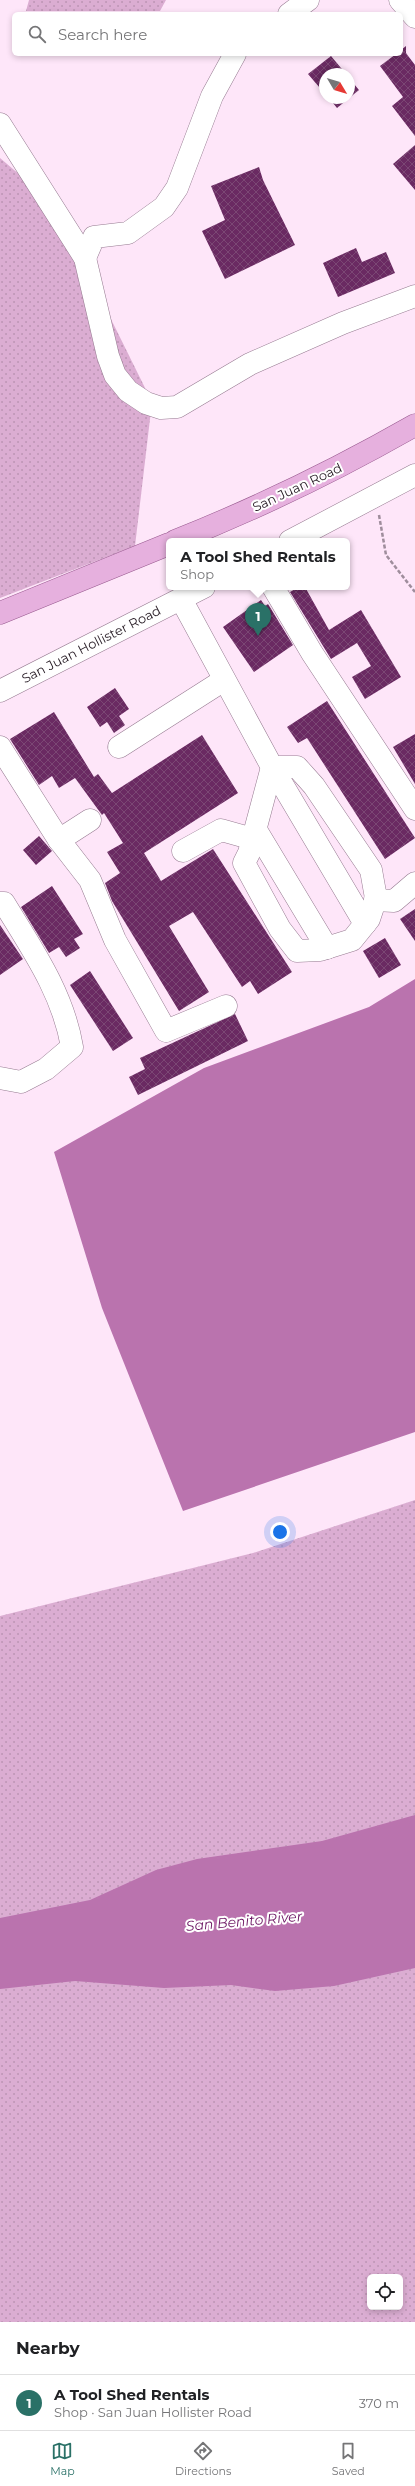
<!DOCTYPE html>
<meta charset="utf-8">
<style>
body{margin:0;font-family:Montserrat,sans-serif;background:#f6f6f6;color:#202124}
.controls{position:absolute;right:12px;bottom:12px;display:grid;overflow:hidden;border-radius:6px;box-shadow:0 2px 6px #0003}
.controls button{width:36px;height:36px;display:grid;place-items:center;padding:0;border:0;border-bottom:1px solid #e0e0e0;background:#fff;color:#202124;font:20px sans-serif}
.compass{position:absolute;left:319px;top:68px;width:36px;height:36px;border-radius:50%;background:#fff;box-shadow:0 2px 6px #0003;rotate:128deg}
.you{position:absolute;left:280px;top:1532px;width:14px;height:14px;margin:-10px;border:3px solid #fff;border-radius:50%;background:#1a73e8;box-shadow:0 0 0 6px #1a73e833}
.badge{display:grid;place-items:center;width:26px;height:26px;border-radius:50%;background:#2a7167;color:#fff;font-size:13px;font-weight:700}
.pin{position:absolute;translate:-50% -33px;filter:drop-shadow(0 1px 2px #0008)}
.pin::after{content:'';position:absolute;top:21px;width:14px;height:12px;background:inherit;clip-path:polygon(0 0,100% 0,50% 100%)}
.popup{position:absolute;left:166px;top:538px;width:184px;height:52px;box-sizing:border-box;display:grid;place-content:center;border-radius:6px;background:#fff;filter:drop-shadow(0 1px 3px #0005);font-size:13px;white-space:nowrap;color:#757577}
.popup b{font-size:15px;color:#202124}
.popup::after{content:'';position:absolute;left:50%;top:100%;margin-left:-8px;border:8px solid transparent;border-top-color:#fff}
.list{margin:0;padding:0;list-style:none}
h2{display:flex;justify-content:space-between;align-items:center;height:52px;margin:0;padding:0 16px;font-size:17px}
h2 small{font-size:13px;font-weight:400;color:#757577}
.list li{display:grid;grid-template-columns:26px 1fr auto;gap:12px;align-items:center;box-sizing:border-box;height:56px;padding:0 16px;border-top:1px solid #e0e0e0}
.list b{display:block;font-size:15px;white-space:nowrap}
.list p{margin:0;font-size:13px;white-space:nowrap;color:#757577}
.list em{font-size:13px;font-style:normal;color:#757577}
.icon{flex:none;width:22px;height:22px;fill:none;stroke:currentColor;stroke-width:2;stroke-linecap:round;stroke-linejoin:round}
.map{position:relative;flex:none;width:415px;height:2322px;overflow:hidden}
.search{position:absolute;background:#fff;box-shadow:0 2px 6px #0003;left:12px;right:12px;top:12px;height:44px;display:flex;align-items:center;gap:10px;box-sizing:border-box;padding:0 14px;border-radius:6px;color:#757577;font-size:15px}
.sheet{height:108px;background:#fff}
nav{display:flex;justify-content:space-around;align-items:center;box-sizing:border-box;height:56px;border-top:1px solid #e0e0e0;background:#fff;font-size:11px;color:#757577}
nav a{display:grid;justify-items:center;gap:2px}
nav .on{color:#2a7167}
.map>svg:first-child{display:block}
</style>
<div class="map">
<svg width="415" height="2322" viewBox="0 0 415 2322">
<defs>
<pattern id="grass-dots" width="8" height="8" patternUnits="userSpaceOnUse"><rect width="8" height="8" fill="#dbadd2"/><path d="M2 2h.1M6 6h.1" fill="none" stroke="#bc94b4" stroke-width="1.8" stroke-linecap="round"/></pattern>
<pattern id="building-cross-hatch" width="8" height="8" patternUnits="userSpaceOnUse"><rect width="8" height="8" fill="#6a2a62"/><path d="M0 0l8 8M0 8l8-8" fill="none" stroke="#7b4774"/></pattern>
</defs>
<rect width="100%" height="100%" fill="#fee6f9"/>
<!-- grass -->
<g fill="url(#grass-dots)" fill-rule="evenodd">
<polygon points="29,0 166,0 160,11 26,11"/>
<polygon points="0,158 54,204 152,402 135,546 0,598"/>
<path d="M415,1500V2322H0V1616L253,1553ZM370,2277H400V2307H370Z"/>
</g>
<!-- water -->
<g fill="#ba73ae">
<polygon points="415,979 415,1432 183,1511 102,1308 54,1152 204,1068 369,1007"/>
<polygon points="415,1815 415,1968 334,1986 275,1991 231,1985 164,1988 75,1981 0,1989 0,1918 90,1900 156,1870 197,1859 322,1841"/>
</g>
<!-- building -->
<g fill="url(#building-cross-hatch)">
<polygon points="406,46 406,53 415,65 415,136 392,106 403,97 380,66 396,54 401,54 401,50"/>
<polygon points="331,56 346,74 325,74 325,94 308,74"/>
<polygon points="349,78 359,90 337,108 329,98 349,98"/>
<polygon points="415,145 415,190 393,164"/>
<polygon points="259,167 263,180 295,245 225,279 202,231 225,220 211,186"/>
<polygon points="356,248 362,262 386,252 395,273 338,297 323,263"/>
<polygon points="299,587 305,587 329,630 361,610 401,677 365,699 352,677 371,666 357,643 331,659 290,592"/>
<polygon points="261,600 265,606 268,604 293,645 254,672 223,627"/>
<polygon points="115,688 129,709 119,716 125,725 114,733 107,722 100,727 87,707"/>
<polygon points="327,701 415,838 385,859 307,738 298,743 287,727"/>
<polygon points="54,712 94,777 98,774 112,793 202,735 238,793 144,853 161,881 213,849 292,972 258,994 250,981 242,987 193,912 169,926 209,992 179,1011 112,901 105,883 120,873 107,852 123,843 104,813 102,815 75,778 59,788 52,776 39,785 10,739"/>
<polygon points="415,734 415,784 393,747"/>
<polygon points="39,836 52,851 36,865 23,850"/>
<polygon points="52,886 83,934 74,939 80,948 66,957 59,947 49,953 21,907"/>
<polygon points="415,909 415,941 400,919"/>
<polygon points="0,925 23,959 0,975"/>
<polygon points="385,938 401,965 379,978 363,951"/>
<polygon points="90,971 133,1038 113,1051 70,985"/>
<polygon points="235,1014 248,1041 138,1095 129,1077 145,1069 140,1058"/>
</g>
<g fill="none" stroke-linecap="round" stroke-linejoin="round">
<defs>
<g id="minor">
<polyline points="400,0 415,17"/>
<polyline points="289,14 308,0"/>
<polyline points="0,124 85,258 108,356 115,375 128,391 146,403 161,408 177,407 250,364 343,323 415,296"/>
<polyline points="85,258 94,237 128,233 164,207 177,188 212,96 235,54"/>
<polyline points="290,541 415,475"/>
<polyline points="273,587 312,653 415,809"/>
<polyline points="181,599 272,767 365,924"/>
<polyline points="0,691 204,587"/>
<polyline points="0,747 59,840 90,820"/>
<polyline points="119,747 224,680"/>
<polygon points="272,767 297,767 314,786 371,870 376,898 369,919 352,940 320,950 297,951 280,929 244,863 249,853"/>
<polyline points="256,830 327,948"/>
<polyline points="59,840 90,880 115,940 166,1031 226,1006"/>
<polyline points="183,851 221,830 253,839"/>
<polyline points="375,900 394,901 415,883"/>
<path d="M0,903H4C32,949 63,993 72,1047L46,1069L21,1082L0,1078"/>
</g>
<g id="major">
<path d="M175,541C258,508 338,469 415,425"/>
<polyline points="0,613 169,544"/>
</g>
</defs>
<!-- minor casing -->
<use href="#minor" stroke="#967b91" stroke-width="23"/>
<!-- major casing -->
<use href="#major" stroke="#98598f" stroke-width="23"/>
<!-- path -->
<polyline stroke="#9f8d9c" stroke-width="2.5" stroke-dasharray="4 2" stroke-linecap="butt" points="379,515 386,555 415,592"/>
<!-- minor -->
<use href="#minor" stroke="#fff" stroke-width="22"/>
<!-- major -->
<use href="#major" stroke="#e6b0de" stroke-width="22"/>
</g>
<g text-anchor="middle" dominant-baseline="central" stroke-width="4" stroke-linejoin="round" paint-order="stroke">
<!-- street labels -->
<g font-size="13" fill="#261b24" stroke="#fff">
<text transform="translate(297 487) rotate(-25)">San Juan Road</text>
<text transform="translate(91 644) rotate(-27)">San Juan Hollister Road</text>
</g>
<!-- water labels -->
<g font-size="14" font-style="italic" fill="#6c1663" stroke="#fff">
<text transform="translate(244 1921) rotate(-5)">San Benito River</text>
</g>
</g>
</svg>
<div class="controls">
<button><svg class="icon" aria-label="locate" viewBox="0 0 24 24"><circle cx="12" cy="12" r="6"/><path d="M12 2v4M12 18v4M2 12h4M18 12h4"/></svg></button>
</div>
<svg class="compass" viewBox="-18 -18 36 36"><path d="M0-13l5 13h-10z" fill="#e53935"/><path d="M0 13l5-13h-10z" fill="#757577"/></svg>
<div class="you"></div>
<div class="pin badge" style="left:258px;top:636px">1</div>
<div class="popup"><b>A Tool Shed Rentals</b>Shop</div>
<div class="search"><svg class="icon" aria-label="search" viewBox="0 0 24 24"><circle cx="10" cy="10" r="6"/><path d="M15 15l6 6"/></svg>Search here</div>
</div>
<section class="sheet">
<h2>Nearby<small></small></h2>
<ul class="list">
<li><span class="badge">1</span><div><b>A Tool Shed Rentals</b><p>Shop · San Juan Hollister Road</p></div><em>370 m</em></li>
</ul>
</section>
<nav>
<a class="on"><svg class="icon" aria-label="map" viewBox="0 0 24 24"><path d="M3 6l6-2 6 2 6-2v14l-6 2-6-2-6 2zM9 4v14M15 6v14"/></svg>Map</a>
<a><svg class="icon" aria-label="directions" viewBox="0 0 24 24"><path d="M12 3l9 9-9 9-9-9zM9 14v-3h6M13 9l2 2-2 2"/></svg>Directions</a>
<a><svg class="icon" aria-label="saved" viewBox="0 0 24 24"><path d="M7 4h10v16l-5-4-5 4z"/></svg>Saved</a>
</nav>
